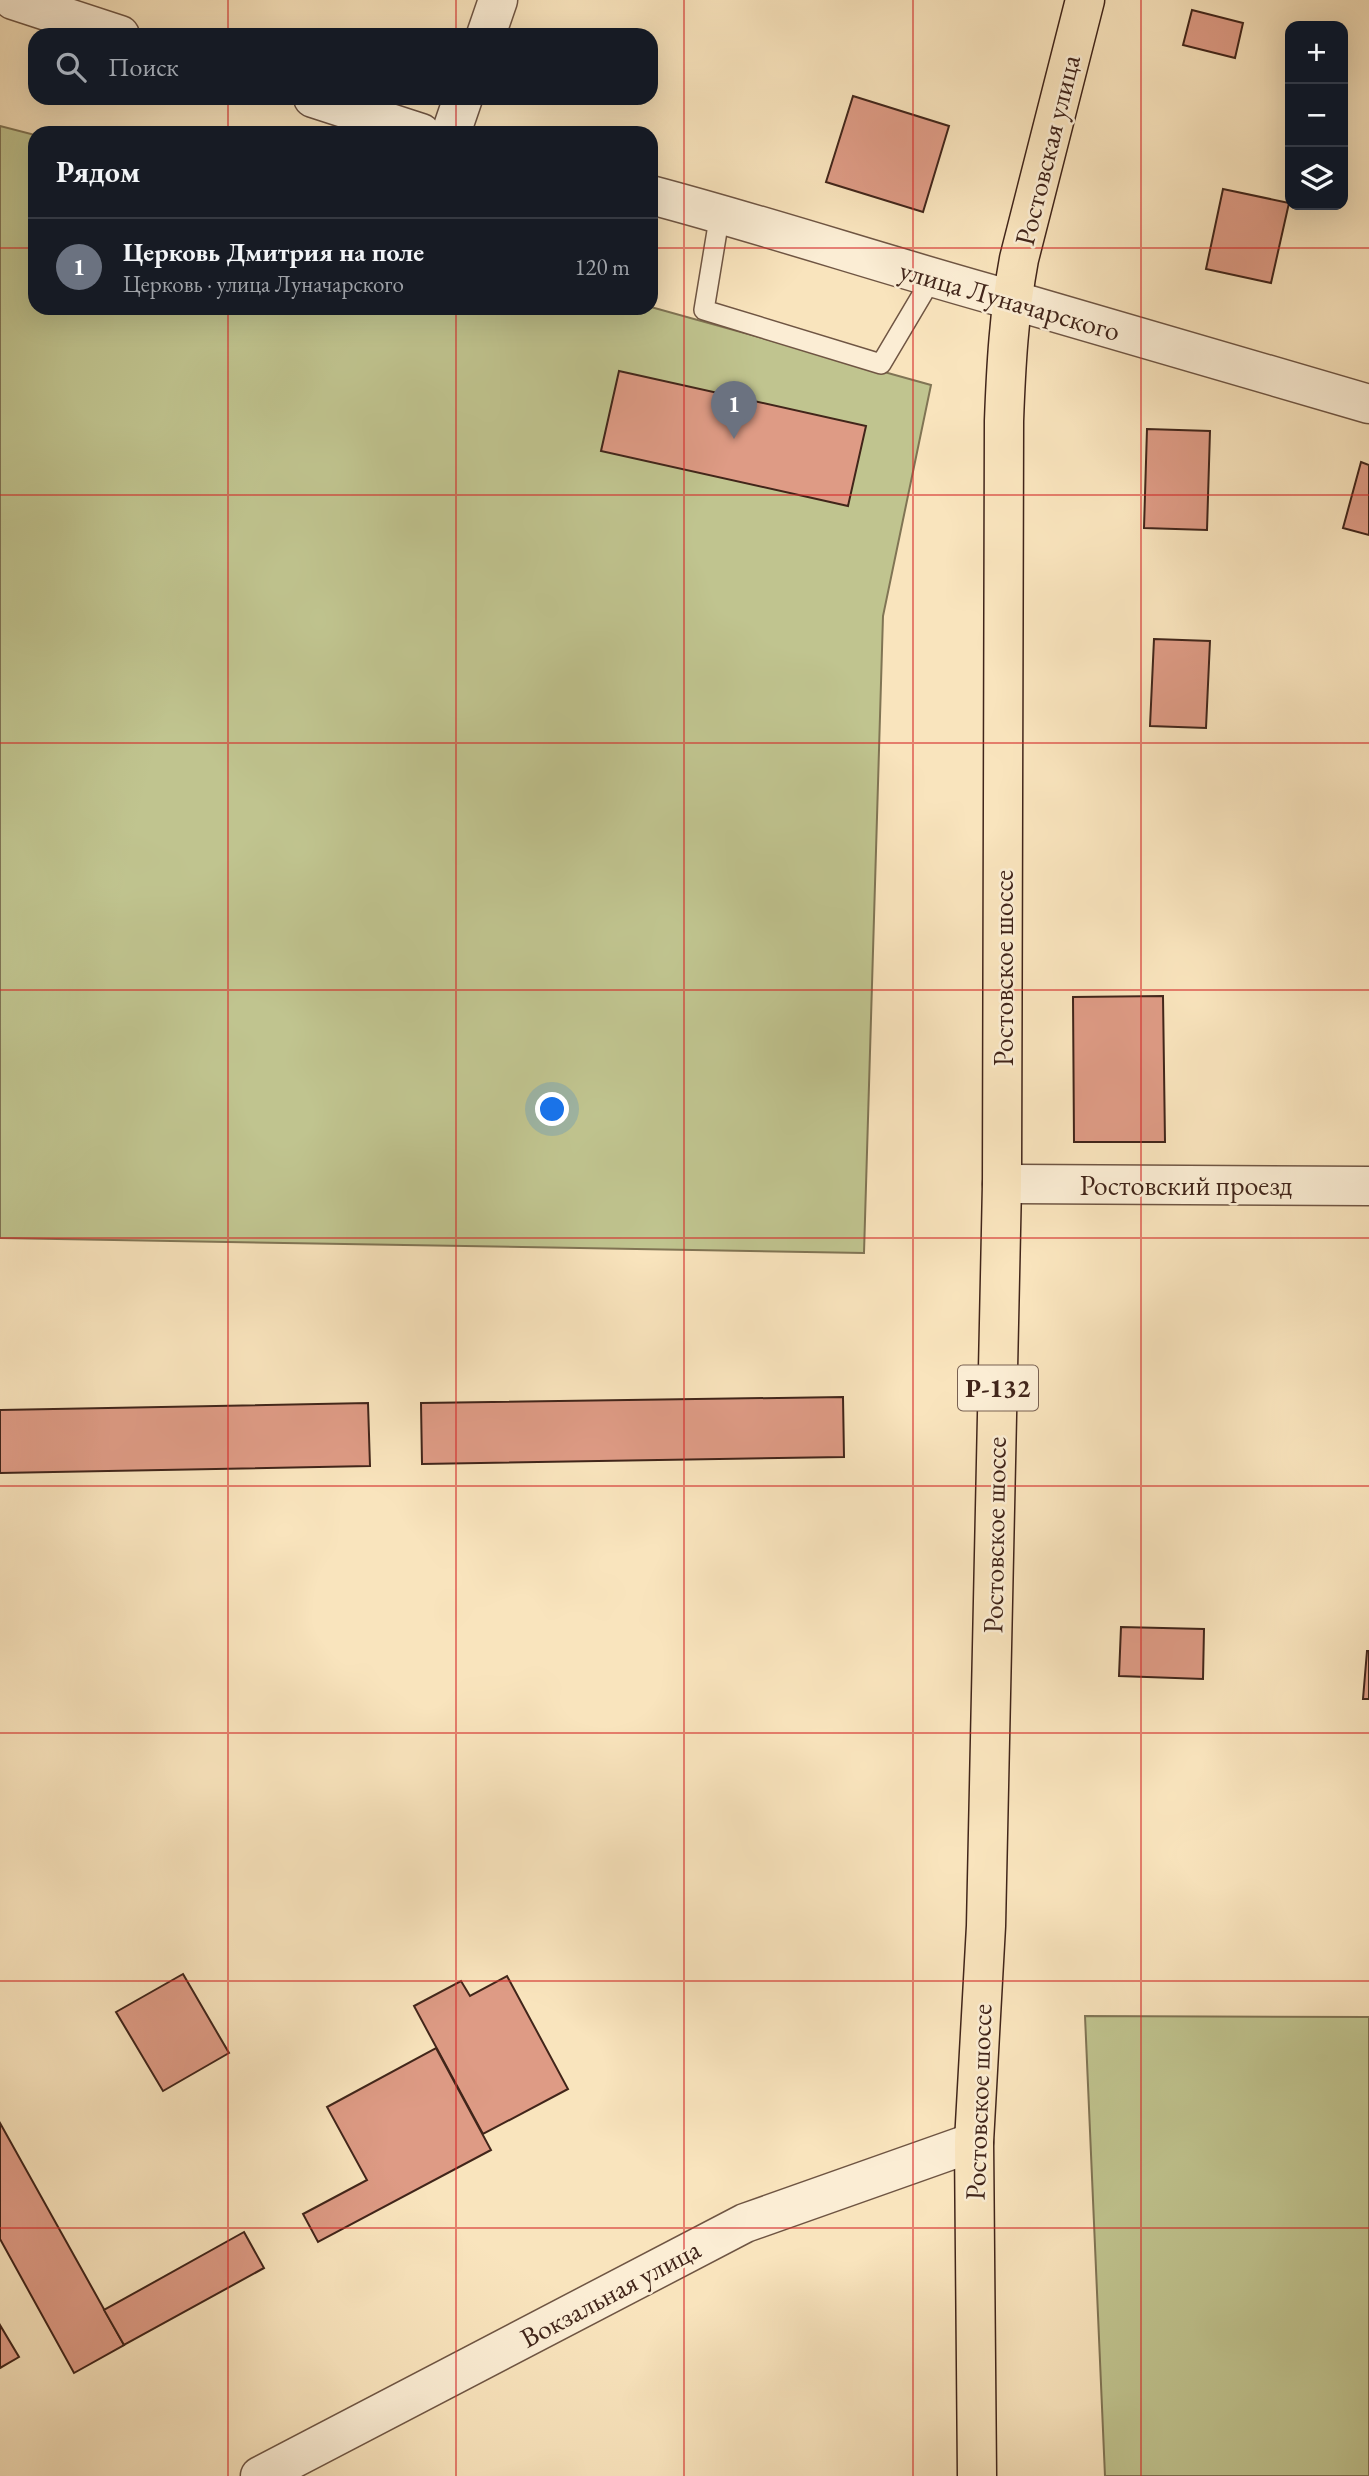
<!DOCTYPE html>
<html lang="ru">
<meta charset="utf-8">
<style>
body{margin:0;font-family:"EB Garamond",serif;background:#20242c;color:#f1f3f6}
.controls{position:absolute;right:21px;top:21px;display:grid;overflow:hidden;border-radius:14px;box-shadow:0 7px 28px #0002}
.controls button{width:63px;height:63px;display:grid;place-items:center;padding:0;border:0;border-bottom:2px solid #363941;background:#171b24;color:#f1f3f6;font:35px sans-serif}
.you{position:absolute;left:553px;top:1110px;width:24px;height:24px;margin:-18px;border:5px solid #fff;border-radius:50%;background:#1a73e8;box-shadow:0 0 0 10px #1a73e833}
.badge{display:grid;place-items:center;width:46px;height:46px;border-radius:50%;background:#db2777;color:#fff;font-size:23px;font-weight:700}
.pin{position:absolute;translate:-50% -58px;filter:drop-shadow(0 2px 4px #0008)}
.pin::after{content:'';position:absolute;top:37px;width:24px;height:21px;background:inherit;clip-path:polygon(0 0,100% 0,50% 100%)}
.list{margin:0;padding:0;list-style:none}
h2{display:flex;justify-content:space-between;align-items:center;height:91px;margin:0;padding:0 28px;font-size:30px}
h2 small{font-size:23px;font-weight:400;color:#9ea1a6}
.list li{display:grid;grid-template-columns:46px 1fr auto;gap:21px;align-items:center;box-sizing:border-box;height:98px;padding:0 28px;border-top:2px solid #363941}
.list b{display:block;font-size:26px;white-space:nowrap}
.list p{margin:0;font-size:23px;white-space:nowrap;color:#9ea1a6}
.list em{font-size:23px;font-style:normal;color:#9ea1a6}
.icon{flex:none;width:38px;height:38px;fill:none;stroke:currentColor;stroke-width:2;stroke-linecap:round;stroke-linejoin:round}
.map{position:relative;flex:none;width:1369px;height:2476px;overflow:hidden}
.search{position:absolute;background:#171b24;box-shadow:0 7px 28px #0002;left:28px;top:28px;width:630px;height:77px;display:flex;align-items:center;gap:18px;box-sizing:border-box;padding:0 24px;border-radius:21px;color:#9ea1a6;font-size:26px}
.panel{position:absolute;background:#171b24;box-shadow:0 7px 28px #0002;left:28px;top:126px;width:630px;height:189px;border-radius:21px}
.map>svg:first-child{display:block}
</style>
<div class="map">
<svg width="1369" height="2476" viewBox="0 0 1369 2476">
<rect width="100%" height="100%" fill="#f9e4bd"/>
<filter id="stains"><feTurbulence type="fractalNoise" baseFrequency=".00286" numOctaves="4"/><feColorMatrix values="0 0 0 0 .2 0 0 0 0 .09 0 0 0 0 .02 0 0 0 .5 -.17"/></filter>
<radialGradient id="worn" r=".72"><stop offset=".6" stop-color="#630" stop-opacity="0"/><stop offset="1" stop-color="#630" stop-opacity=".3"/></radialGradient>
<!-- green -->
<g fill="#c0c48f" stroke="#807454" stroke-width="2">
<polygon points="0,126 35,135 35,308 651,307 931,385 883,616 864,1253 0,1238"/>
<polygon points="1085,2016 1369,2017 1369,2476 1105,2476"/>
</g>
<!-- building -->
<g fill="#de9b85" stroke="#41251a" stroke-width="2">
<polygon points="1192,10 1243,23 1235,58 1183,45"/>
<polygon points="853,96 949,126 923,212 826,182"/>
<polygon points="1223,189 1289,203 1271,283 1206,269"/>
<polygon points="619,371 866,426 848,506 601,451"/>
<polygon points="1147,429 1210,431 1207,530 1144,528"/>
<polygon points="1361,462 1369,465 1369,535 1343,528"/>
<polygon points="1154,639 1210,641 1206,728 1150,726"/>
<polygon points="1163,996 1165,1142 1074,1142 1073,997"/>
<polygon points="843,1397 844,1457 422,1464 421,1403"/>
<polygon points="368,1403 370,1466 0,1473 0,1410"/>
<polygon points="1121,1627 1204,1629 1203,1679 1119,1676"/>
<polygon points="1367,1651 1369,1651 1369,1699 1363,1699"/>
<polygon points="183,1974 229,2053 163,2091 116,2012"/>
<polygon points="507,1976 568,2089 483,2134 414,2006 461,1981 470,1996"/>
<polygon points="436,2048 491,2150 318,2242 303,2214 367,2180 327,2107"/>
<polygon points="0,2123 124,2345 74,2373 0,2239"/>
<polygon points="244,2232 264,2268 124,2345 104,2310"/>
<polygon points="0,2325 19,2357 0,2368"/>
</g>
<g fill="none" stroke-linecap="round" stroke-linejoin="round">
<defs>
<polyline id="service" points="720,213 704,310 881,364 932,278"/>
<g id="minor">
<polyline points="486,35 498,0"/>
<polyline points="451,133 463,98"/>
<polyline points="1012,300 1369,404"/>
<polyline points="1002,1184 1369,1186"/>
<polyline points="260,2476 745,2223 974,2142"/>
</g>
<g id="tertiary">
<polyline points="13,0 120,35"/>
<polyline points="313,98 421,133"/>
<path d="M651,195C772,227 891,267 1012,300"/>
</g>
<path id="primary" d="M977,2476L974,2142L986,1926L1002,1184L1004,421C1006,366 1009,313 1019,259L1085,0"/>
</defs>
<!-- service casing -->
<use href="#service" stroke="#6f5543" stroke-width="22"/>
<!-- minor casing -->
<use href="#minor" stroke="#6f5543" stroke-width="41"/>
<!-- tertiary casing -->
<use href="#tertiary" stroke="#6f5543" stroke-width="41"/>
<!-- primary casing -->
<use href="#primary" stroke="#41251a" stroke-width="41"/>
<!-- service -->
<use href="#service" stroke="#fbedd4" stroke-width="19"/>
<!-- minor -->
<use href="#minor" stroke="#fbedd4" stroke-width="38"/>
<!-- tertiary -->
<use href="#tertiary" stroke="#fbedd4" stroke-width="38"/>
<!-- primary -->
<use href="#primary" stroke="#f9e4bd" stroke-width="38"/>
</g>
<!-- grid -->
<path fill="none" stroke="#d62828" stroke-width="2" stroke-opacity="0.55" d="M228,0V35M456,0V35M684,0V2476M913,0V2476M1141,0V2476M228,98V133M456,98V133M0,248H35M651,248H1369M228,308V2476M456,308V2476M0,495H1369M0,743H1369M0,990H1369M0,1238H1369M0,1486H1369M0,1733H1369M0,1981H1369M0,2228H1369"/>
<g text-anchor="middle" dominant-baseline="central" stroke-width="5" stroke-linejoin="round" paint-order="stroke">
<!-- shield labels -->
<rect fill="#fbedd4" stroke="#796152" stroke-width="2" x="958" y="1365.5" width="80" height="45" rx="5"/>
<g font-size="26" font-weight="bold" fill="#41251a">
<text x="998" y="1388">Р-132</text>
</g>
<!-- street labels -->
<g font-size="28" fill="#41251a" stroke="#fbedd4">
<text transform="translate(1047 150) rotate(-76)">Ростовская улица</text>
<text transform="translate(1010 300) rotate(16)">улица Луначарского</text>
<text transform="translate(1003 968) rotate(-90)">Ростовское шоссе</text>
<text x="1186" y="1185">Ростовский проезд</text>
<text transform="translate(994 1535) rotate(-89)">Ростовское шоссе</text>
<text transform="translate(978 2102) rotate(-88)">Ростовское шоссе</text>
<text transform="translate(610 2293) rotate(-28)">Вокзальная улица</text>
</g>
</g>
<rect width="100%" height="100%" filter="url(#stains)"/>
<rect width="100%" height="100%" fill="url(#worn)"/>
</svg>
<div class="controls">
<button>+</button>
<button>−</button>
<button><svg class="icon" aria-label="layers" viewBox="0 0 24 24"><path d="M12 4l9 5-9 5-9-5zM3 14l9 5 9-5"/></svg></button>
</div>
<div class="you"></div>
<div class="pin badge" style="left:734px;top:439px;background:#6b7280">1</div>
<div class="search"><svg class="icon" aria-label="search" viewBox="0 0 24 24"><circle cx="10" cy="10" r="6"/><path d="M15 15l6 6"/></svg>Поиск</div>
<section class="panel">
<h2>Рядом<small></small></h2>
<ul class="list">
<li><span class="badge" style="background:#6b7280">1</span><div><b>Церковь Дмитрия на поле</b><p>Церковь · улица Луначарского</p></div><em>120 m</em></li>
</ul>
</section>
</div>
